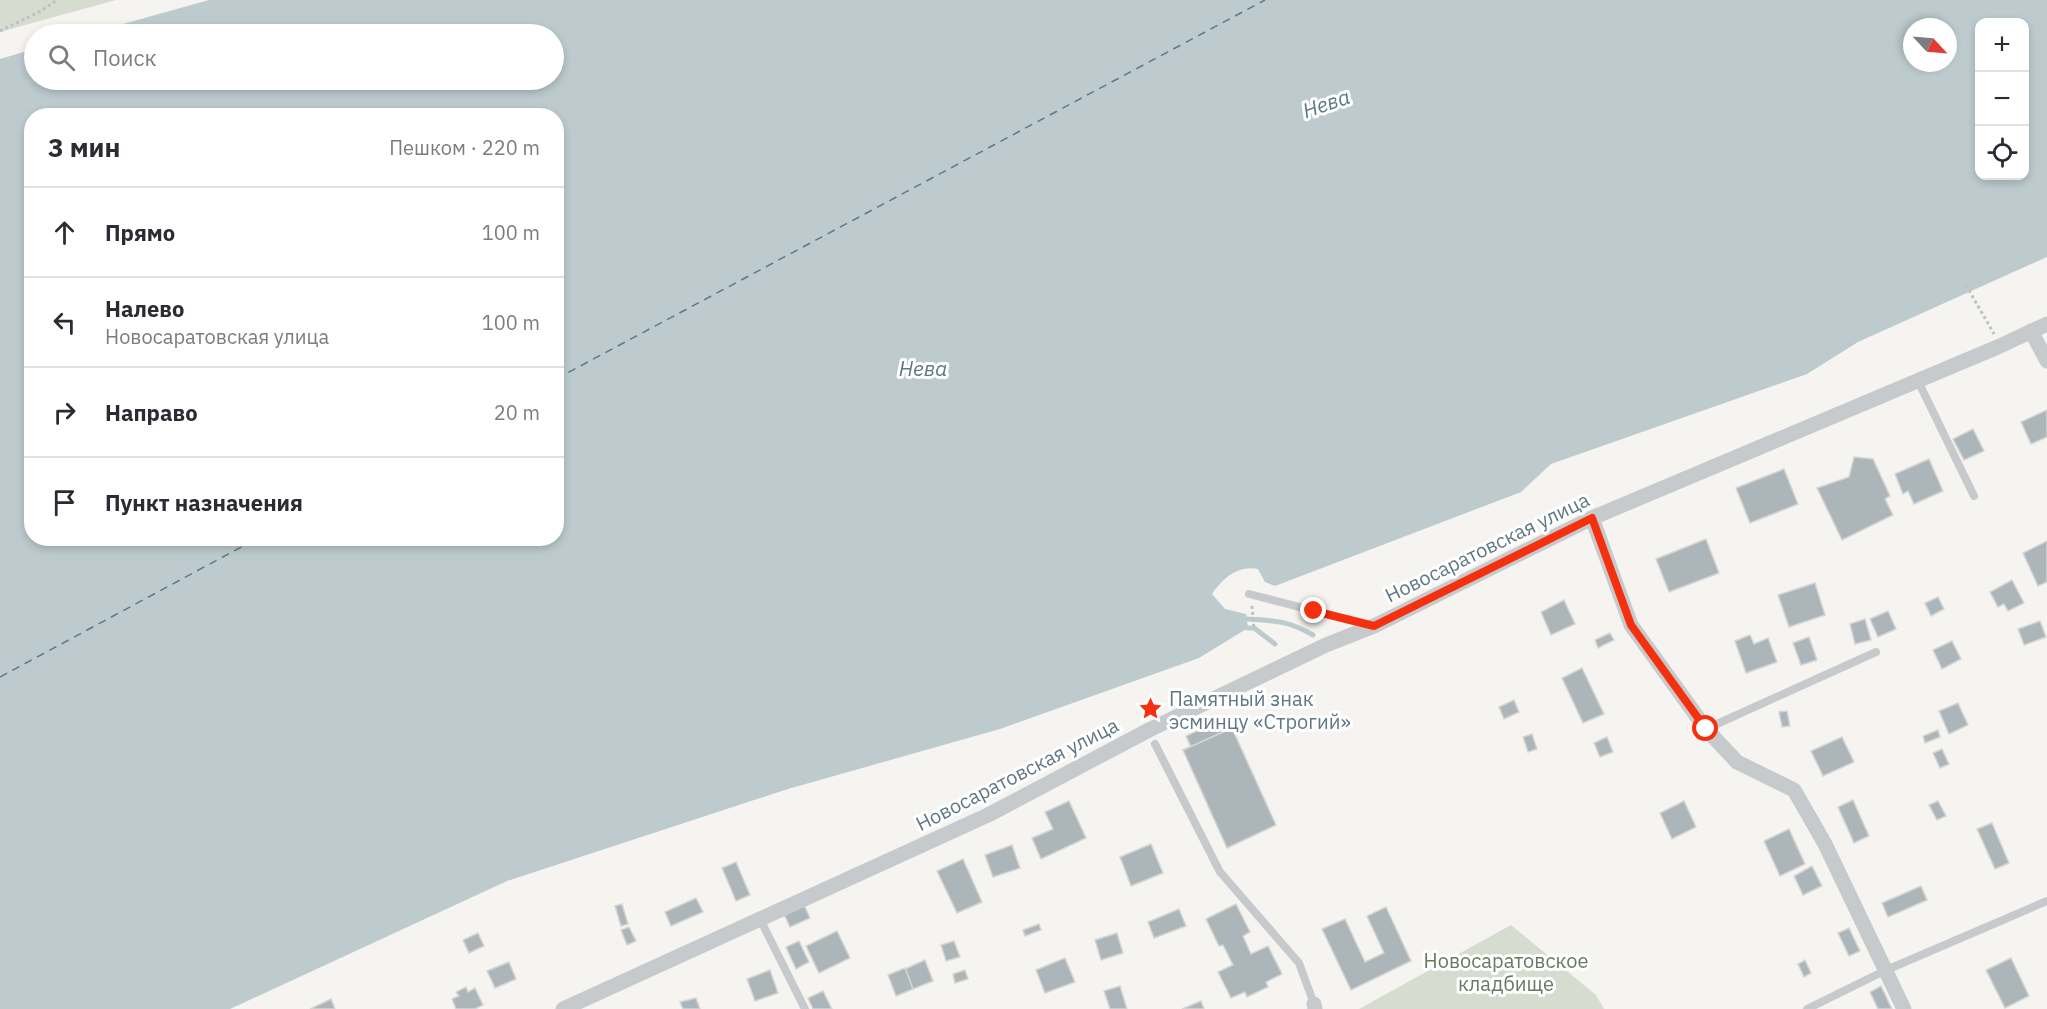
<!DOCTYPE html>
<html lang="ru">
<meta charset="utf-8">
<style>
body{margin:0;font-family:"IBM Plex Sans",sans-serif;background:#f7f7f7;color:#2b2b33}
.controls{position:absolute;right:18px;top:18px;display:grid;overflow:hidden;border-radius:12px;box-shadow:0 3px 9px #0003}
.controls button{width:54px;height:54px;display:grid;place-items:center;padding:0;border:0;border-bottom:2px solid #e1e1e2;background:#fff;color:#2b2b33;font:30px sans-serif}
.compass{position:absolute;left:1903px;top:18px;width:54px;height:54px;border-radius:50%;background:#fff;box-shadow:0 3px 9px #0003;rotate:116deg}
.stop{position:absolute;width:18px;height:18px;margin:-14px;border:4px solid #f5300f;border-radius:50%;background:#fff}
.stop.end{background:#f5300f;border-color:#fff;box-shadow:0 2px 6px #0008}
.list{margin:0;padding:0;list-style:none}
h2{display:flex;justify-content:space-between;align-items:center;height:78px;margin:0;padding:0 24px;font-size:26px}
h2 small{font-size:20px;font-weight:400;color:#7c7c81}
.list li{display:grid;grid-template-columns:39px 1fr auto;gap:18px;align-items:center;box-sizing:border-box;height:90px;padding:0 24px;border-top:2px solid #e1e1e2}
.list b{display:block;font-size:22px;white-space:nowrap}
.list p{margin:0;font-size:20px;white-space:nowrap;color:#7c7c81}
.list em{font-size:20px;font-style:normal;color:#7c7c81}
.icon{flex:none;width:33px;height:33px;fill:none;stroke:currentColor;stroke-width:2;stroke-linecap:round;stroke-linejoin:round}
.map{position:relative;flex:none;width:2047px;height:1009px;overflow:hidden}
.search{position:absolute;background:#fff;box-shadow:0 3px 9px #0003;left:24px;top:24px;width:540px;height:66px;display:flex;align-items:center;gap:15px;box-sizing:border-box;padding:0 21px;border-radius:33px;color:#7c7c81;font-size:22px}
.panel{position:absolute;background:#fff;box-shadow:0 3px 9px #0003;left:24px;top:108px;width:540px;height:438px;border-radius:24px}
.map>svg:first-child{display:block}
</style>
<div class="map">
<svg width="2047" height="1009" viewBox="0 0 2047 1009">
<rect width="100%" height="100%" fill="#f5f4f0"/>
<!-- green -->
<g fill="#d6ddd0">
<polygon points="0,0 116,0 0,32"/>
<polygon points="1511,925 1596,995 1604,1009 1359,1009"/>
</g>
<!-- water -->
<path fill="#bdcbcf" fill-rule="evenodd" d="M209,0H2047V257L1858,342L1807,374L1551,464L1521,492L1275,586L1265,582L1258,569C1238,565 1223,578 1212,594L1225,609L1246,614L1248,628L1199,658L1000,729L788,789L507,881L230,1009H0V59L34,49V80H554V34H87ZM1980,22H2024V176H1980ZM1912,27H1948V63H1912ZM32,116H556V538H32Z"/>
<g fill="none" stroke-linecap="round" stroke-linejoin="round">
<!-- stream -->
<g stroke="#bdcbcf" stroke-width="5">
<path d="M1247,619C1275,621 1287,620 1313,635"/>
<polyline points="1248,628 1254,628 1275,644"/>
</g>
<!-- ferry -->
<g stroke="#5b7b82" stroke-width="1.5" stroke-dasharray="8 6" stroke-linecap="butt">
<polyline points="556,379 1265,0"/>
<polyline points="0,677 258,538"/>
</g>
</g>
<!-- building -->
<g fill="#acb6ba" stroke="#d6d5d3" stroke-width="1.5">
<polygon points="2047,410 2047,437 2031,444 2021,422"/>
<polygon points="1973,429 1984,451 1964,460 1953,439"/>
<polygon points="1854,457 1873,459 1890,496 1885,499 1893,515 1842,540 1817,488 1849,477"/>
<polygon points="1929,459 1943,491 1914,504 1908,491 1903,494 1895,474"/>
<polygon points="1784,469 1798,504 1750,523 1736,488"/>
<polygon points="1706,539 1719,573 1669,592 1656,559"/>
<polygon points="2047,541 2047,582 2038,586 2023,553"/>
<polygon points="2012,580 2024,603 2008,611 2004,604 1998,607 1990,592"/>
<polygon points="1815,583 1825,615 1789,627 1778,595"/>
<polygon points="1938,597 1944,609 1931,616 1925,603"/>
<polygon points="1564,600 1575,624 1551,635 1541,612"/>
<polygon points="1888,611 1896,629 1878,637 1870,619"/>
<polygon points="1865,619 1871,640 1855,644 1850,624"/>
<polygon points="2040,621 2046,637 2024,645 2018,629"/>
<polygon points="1610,633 1614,640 1598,648 1595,640"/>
<polygon points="1750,635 1754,644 1768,638 1777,662 1746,673 1735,641"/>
<polygon points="1809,637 1817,660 1801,665 1793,643"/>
<polygon points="1952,641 1961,659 1942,669 1933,650"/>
<polygon points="1582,668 1604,714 1583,723 1562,678"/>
<polygon points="1514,700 1519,712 1504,719 1499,707"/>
<polygon points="1958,703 1968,725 1949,734 1939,711"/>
<polygon points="1787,711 1790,726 1782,727 1779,712"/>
<polygon points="1222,719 1227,730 1191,747 1186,736"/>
<polygon points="1232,728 1276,825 1227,848 1183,750"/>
<polygon points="1938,730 1940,737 1925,743 1923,736"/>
<polygon points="1532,734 1537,749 1528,752 1523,737"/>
<polygon points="1607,737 1613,752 1600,757 1594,743"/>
<polygon points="1842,737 1854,762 1823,776 1811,751"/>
<polygon points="1942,749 1949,764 1940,768 1933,753"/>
<polygon points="1853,800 1869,836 1854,843 1838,807"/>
<polygon points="1069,801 1086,838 1041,859 1032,838 1053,829 1045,812"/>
<polygon points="1684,801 1696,827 1672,839 1660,813"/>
<polygon points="1938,801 1946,816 1937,820 1929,805"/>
<polygon points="1992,823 2009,863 1995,869 1977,829"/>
<polygon points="1789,829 1805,864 1780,876 1764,841"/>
<polygon points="1151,844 1163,873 1131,886 1120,857"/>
<polygon points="1012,845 1020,868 993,877 985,855"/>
<polygon points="963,859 982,902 957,913 937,871"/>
<polygon points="736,862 750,895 736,901 722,868"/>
<polygon points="1812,866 1822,886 1803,895 1794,876"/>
<polygon points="1921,886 1927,900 1888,917 1882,903"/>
<polygon points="696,898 703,912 671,926 665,912"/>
<polygon points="622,904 628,924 621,926 615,906"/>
<polygon points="1236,904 1250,932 1243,936 1251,954 1268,946 1282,974 1266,982 1268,987 1247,997 1245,992 1231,998 1218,972 1233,965 1223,945 1219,946 1206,919"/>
<polygon points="804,905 810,918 790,927 784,914"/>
<polygon points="1386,907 1411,961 1351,990 1322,929 1345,919 1365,962 1384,953 1367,916"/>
<polygon points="1179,909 1186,926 1154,938 1148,922"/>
<polygon points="1039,924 1041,930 1025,936 1023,930"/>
<polygon points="629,927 636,941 627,945 621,930"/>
<polygon points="1849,928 1860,951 1849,956 1838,933"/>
<polygon points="837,931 850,958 819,973 806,946"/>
<polygon points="478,933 484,946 469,953 463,940"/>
<polygon points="1117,933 1123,953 1101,960 1095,940"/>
<polygon points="799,941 809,962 796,969 786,947"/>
<polygon points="954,941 960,957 946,961 941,945"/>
<polygon points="1065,958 1075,982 1045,993 1036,970"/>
<polygon points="2011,958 2029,996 2005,1008 1986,970"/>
<polygon points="925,960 933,981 913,989 905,969"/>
<polygon points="1805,960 1811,973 1804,977 1798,964"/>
<polygon points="509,962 516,979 495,988 487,971"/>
<polygon points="905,968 913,989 896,996 888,975"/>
<polygon points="770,970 778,993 755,1001 747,979"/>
<polygon points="965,970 968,979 955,983 953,974"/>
<polygon points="1120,986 1127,1009 1110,1009 1104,991"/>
<polygon points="1881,986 1892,1009 1878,1009 1870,992"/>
<polygon points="466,987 468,992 475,988 483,1005 475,1009 456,1009 452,999 459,996 456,992"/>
<polygon points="823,991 832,1009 813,1009 808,998"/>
<polygon points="696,998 700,1009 683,1009 680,1002"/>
<polygon points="331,999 335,1009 310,1009"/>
<polygon points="1201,1001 1204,1009 1182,1009"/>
</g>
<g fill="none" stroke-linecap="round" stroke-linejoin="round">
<!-- path -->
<g stroke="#bec1c2" stroke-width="3" stroke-dasharray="3 3" stroke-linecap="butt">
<polyline points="0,31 39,12 57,0"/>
<polyline points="1966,285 1994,334"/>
<polyline points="1252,606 1254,628"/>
</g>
<!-- service -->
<g stroke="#c6cacc" stroke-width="8">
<polyline points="1918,381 1974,496"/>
<polyline points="1249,594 1369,625"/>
<polyline points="1706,729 1876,652"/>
<polyline points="1155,744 1220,872 1299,963 1314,1004"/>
<polyline points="760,919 805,1009"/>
<polyline points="1807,1009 1884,971 2047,901"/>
</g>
<!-- minor -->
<g stroke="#c6cacc" stroke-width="15">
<polyline points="2031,331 2047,361"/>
<polyline points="1592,518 1631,625 1706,729 1737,762 1794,790 1825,844 1904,1009"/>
<polyline points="1314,1004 1315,1009"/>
<polyline points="563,1009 988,815 1149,730 1326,645 1374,626 1592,518 2000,346 2047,324"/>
</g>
</g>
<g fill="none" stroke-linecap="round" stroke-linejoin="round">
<!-- route -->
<polyline stroke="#f5300f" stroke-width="8" points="1314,611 1374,626 1592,518 1631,625 1706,729"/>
</g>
<!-- icons -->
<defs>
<symbol id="sight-bare" viewBox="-9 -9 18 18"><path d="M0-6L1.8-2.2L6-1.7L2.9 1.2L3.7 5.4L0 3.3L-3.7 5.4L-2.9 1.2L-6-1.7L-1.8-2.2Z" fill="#f5300f" stroke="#fff" stroke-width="2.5" paint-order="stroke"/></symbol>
</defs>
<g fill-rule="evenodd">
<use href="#sight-bare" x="1134" y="692" width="33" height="33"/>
</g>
<g text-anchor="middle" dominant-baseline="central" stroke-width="6" stroke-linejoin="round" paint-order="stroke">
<!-- street labels -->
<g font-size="20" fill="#607784" stroke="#fff">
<text transform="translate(1487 547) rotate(-26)">Новосаратовская улица</text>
<text transform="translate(1017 774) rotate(-27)">Новосаратовская улица</text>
</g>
<!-- poi labels -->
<g font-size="20" fill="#607784" stroke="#fff" text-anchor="start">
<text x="1169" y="698">Памятный знак<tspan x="1169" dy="23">эсминцу «Строгий»</tspan></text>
</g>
<!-- park labels -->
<g font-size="20" fill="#687b60" stroke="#fff">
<text x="1506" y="960">Новосаратовское<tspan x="1506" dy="23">кладбище</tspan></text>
</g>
<!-- water labels -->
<g font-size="21" font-style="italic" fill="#5b7b82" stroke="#fff">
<text transform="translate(1326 103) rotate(-19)">Нева</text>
<text x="923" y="368">Нева</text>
</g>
</g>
</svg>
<div class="controls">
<button>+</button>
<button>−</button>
<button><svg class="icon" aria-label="locate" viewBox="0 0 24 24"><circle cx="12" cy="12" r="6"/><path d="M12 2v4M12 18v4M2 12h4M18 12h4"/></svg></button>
</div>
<svg class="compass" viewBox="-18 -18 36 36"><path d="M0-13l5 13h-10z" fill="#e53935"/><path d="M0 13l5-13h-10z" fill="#7c7c81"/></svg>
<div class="stop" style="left:1706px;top:729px"></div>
<div class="stop end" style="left:1314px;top:611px"></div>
<div class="search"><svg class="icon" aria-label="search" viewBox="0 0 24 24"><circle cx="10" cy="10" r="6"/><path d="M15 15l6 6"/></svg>Поиск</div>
<section class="panel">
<h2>3 мин<small>Пешком · 220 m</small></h2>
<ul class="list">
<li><svg class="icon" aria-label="ahead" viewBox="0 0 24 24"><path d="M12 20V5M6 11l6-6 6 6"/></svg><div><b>Прямо</b></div><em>100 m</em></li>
<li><svg class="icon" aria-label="left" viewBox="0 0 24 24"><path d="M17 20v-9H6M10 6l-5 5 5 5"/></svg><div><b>Налево</b><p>Новосаратовская улица</p></div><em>100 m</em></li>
<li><svg class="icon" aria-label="right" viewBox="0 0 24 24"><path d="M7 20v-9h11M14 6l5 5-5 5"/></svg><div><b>Направо</b></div><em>20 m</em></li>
<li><svg class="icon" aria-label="arrive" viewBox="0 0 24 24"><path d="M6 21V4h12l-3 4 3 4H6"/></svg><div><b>Пункт назначения</b></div></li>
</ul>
</section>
</div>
